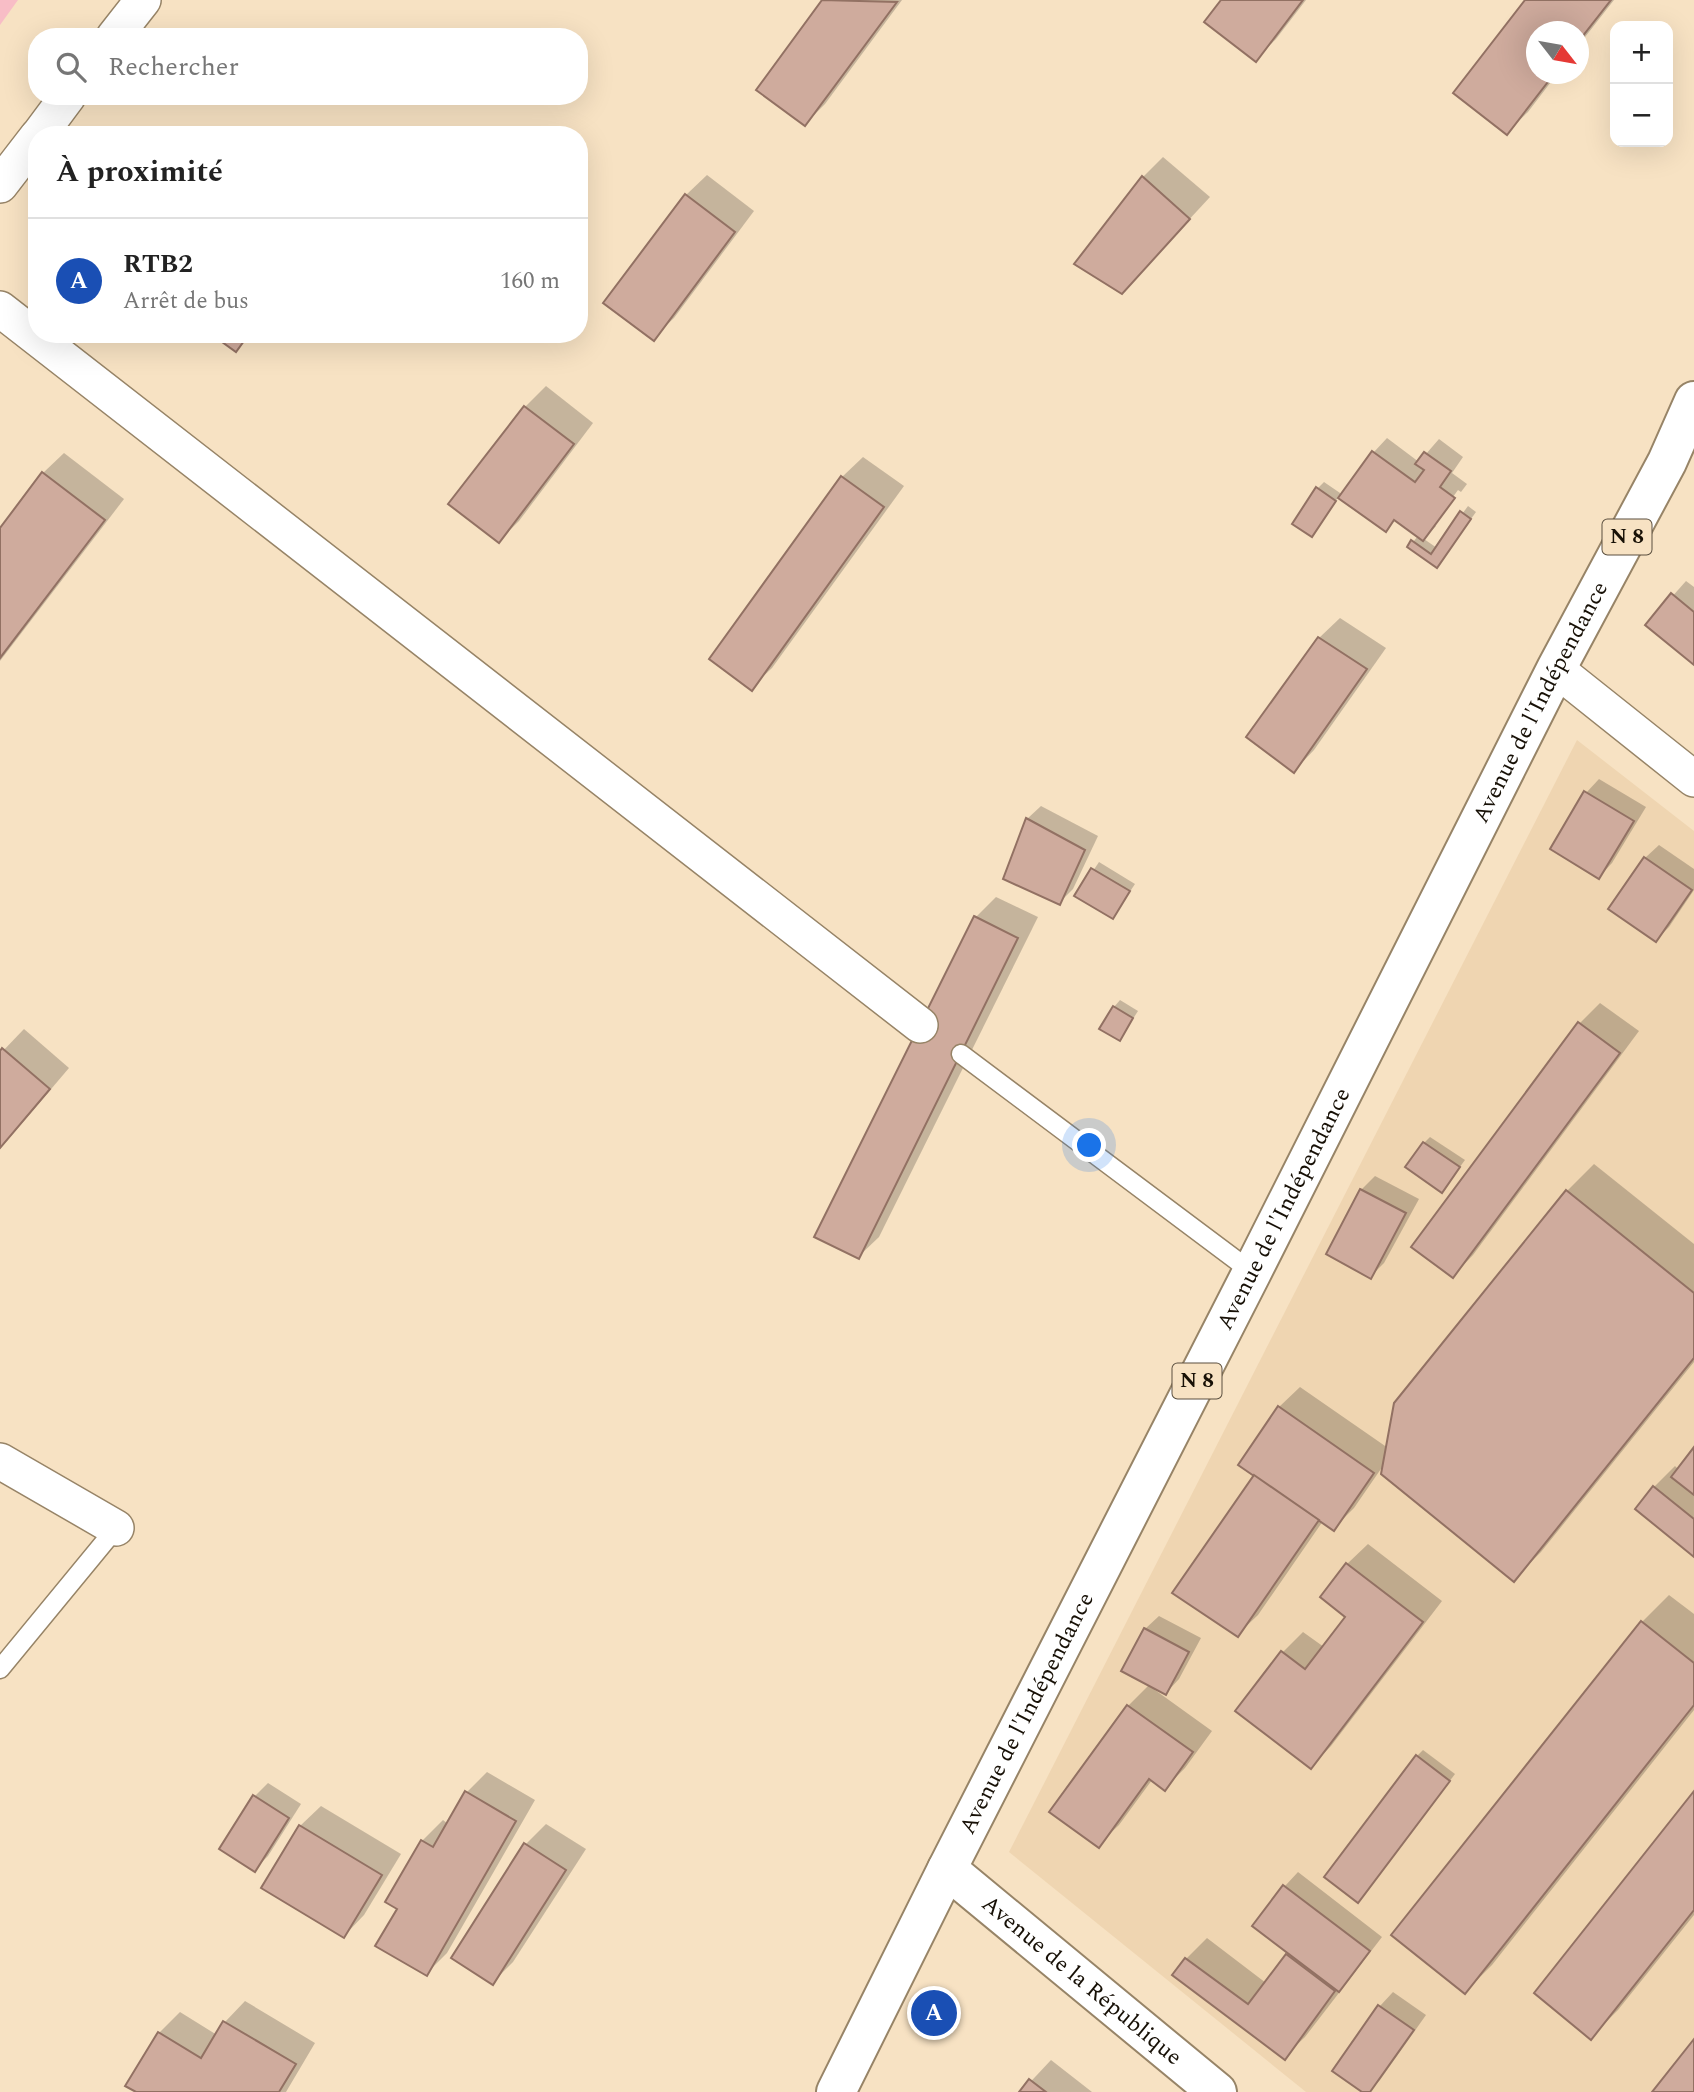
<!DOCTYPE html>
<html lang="fr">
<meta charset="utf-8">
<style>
body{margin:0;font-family:Spectral,serif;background:#f6f6f6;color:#222}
.controls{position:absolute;right:21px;top:21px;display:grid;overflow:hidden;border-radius:14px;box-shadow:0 7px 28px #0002}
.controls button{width:63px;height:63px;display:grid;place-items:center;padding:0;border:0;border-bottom:2px solid #e0e0e0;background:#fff;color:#222;font:35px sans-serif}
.compass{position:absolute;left:1526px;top:21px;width:63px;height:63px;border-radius:50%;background:#fff;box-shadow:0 7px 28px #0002;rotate:121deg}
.you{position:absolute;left:1090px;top:1146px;width:24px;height:24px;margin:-18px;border:5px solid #fff;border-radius:50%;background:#1a73e8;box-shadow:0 0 0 10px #1a73e833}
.badge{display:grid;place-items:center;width:46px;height:46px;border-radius:50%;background:#345ccc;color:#fff;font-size:23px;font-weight:700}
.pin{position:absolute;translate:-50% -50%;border:4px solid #fff;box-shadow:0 2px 7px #0006}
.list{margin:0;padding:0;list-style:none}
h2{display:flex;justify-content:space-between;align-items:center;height:91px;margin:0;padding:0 28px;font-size:30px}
h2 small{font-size:23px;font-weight:400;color:#767676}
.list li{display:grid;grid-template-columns:46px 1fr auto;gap:21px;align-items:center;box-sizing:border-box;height:126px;padding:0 28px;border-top:2px solid #e0e0e0}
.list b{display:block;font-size:26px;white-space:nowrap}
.list p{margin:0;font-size:23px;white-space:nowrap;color:#767676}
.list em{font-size:23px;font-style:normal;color:#767676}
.icon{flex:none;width:38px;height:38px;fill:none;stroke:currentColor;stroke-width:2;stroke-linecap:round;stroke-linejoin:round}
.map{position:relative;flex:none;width:1694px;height:2092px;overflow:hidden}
.search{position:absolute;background:#fff;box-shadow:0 7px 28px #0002;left:28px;top:28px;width:560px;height:77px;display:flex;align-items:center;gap:18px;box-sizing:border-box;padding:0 24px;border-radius:28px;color:#767676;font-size:26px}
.panel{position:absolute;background:#fff;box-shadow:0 7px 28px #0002;left:28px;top:126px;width:560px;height:217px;border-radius:28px}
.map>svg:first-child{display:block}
</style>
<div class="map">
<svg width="1694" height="2092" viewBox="0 0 1694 2092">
<rect width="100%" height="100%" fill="#f7e2c3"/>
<!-- built -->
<polygon fill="#efd5b1" points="1577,740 1694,831 1694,2092 1306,2092 1009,1852"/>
<!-- green -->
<polygon fill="#f8bdc6" points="0,0 18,0 0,25"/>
<!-- shadow -->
<g fill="#0003">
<polygon points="824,0 902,0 825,104 805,124 758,90"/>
<polygon points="1223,0 1306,0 1276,39 1255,60"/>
<polygon points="1527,0 1614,0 1578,46 1578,32 1536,32 1536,74 1557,74 1528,112 1507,132"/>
<polygon points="327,130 334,135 322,135"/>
<polygon points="1163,157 1210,197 1122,292 1143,177"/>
<polygon points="707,175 754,211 674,318 653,338 686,195"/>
<polygon points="546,386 593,423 519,521 499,541 451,504 525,407"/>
<polygon points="1387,438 1419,462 1439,439 1463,457 1452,473 1467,484 1461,492 1458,490 1432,526 1436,526 1424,539 1437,548 1468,506 1476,512 1437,566 1413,542 1418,536 1396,519 1386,530 1339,496 1312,535 1317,489 1324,482 1343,495 1374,452"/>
<polygon points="64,453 124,499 0,661 0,531 43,473"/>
<polygon points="863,457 904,486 772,668 751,688 842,477"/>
<polygon points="1686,581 1694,587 1694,663 1647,625"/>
<polygon points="1340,618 1386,648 1314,750 1294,771 1319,638"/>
<polygon points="1599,779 1646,807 1612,863 1599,877 1586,793"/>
<polygon points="1041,806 1098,836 1073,889 1059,903 1027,819"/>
<polygon points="1659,845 1694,869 1694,890 1669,927 1656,940 1645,858"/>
<polygon points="1099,862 1135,884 1113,917 1077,895"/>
<polygon points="996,897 1038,917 879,1237 858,1257 976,917"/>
<polygon points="1120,1000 1138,1011 1120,1039 1114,1007"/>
<polygon points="1600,1003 1639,1031 1473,1255 1453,1276 1580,1023"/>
<polygon points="24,1029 69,1068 0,1149 0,1054"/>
<polygon points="1430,1137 1465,1160 1442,1191 1424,1143"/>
<polygon points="1594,1164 1694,1244 1694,1362 1541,1552 1514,1579 1385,1463 1354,1508 1334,1528 1323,1521 1258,1615 1237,1635 1256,1475 1279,1407 1300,1387 1388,1448 1567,1191"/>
<polygon points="1375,1176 1419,1199 1384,1263 1371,1276 1328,1253 1361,1190"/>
<polygon points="1694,1450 1694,1554 1637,1509 1654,1487 1675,1466 1679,1470"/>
<polygon points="1368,1544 1442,1601 1331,1746 1311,1767 1237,1711 1283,1652 1303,1632 1324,1647 1348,1616 1347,1564"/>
<polygon points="1669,1595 1694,1614 1694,1710 1492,1965 1465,1992 1394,1935 1642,1622"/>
<polygon points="1159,1616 1201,1638 1179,1679 1166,1693 1156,1688 1155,1690 1212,1731 1185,1768 1164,1789 1152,1780 1119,1825 1098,1845 1052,1811 1128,1706 1150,1684 1145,1629"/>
<polygon points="1423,1750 1455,1774 1364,1894 1417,1756"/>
<polygon points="487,1772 535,1800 447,1953 426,1974 399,1908 387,1901 422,1841 443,1820 448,1824 467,1792"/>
<polygon points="268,1783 301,1804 268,1856 254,1870 254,1797"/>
<polygon points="1694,1794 1694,1915 1618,2010 1591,2037"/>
<polygon points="321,1806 401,1854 364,1915 344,1936 300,1826"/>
<polygon points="546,1824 586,1849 513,1962 493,1982 453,1957 526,1844"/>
<polygon points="1298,1872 1382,1937 1305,2037 1284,2057 1175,1974 1186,1959 1207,1938 1266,1983 1290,1952 1254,1925 1285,1886"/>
<polygon points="1393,1992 1426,2015 1380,2080 1368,2092 1365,2092 1334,2070 1380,2006"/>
<polygon points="245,2001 315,2043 286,2092 140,2092 128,2085 159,2033 180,2012 217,2035 225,2022"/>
<polygon points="1051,2060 1092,2092 1021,2092"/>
</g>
<!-- building -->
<g fill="#cfab9d" stroke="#927163" stroke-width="2">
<polygon points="822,0 897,2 805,126 756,90"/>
<polygon points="1221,0 1303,0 1256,62 1204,22"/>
<polygon points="1525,0 1611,0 1578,42 1578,32 1536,32 1536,74 1554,74 1507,135 1453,93"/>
<polygon points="1142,176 1190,219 1122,294 1074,264"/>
<polygon points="685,194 735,232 654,341 603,303"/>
<polygon points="211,334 249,334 236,352"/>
<polygon points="524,406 574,444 499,543 448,504"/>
<polygon points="1372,451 1415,482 1424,470 1415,464 1424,452 1451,471 1440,487 1455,498 1423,541 1394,520 1386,532 1338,498"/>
<polygon points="42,472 105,520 0,658 0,528"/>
<polygon points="841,476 884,507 752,691 709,659"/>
<polygon points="1316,487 1336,501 1312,537 1292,524"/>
<polygon points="1460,511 1471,519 1437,568 1407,547 1411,540 1431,554"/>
<polygon points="1671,593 1694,612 1694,665 1645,625"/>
<polygon points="1318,637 1367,669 1294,773 1246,737"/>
<polygon points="1584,791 1634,821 1599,879 1550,849"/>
<polygon points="1026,818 1085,850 1060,905 1003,879"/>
<polygon points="1644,857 1692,890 1656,942 1608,909"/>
<polygon points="1091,868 1130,891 1113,919 1074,896"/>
<polygon points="974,916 1018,938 859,1259 814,1237"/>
<polygon points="1113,1006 1133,1018 1120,1041 1099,1029"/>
<polygon points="1578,1022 1620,1053 1453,1278 1411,1247"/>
<polygon points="2,1048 50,1089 0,1148 0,1051"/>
<polygon points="1423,1142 1460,1167 1442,1193 1405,1167"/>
<polygon points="1360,1189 1406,1213 1371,1279 1326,1254"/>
<polygon points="1566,1190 1694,1293 1694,1358 1514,1582 1381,1474 1394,1403"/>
<polygon points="1278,1406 1374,1473 1334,1531 1238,1465"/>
<polygon points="1694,1447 1694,1495 1671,1477"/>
<polygon points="1254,1475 1319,1520 1238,1637 1172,1593"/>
<polygon points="1653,1486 1694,1519 1694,1557 1635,1509"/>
<polygon points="1346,1563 1423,1622 1311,1769 1235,1711 1281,1651 1305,1669 1345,1617 1320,1597"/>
<polygon points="1641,1621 1694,1663 1694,1705 1465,1994 1391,1935"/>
<polygon points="1144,1628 1189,1652 1166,1695 1121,1671"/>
<polygon points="1127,1705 1193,1752 1165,1791 1149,1779 1099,1848 1049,1812"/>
<polygon points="1416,1755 1450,1781 1358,1903 1324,1877"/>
<polygon points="465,1791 516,1821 427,1976 375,1946 397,1909 385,1902 421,1840 433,1847"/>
<polygon points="1694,1791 1694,1910 1591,2040 1534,1993"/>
<polygon points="253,1795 289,1818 255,1872 219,1849"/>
<polygon points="299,1825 382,1875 344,1938 261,1888"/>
<polygon points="524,1843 566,1870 493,1985 451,1958"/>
<polygon points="1283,1885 1370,1951 1339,1992 1252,1926"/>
<polygon points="1286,1954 1335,1991 1285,2060 1172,1975 1185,1958 1248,2004"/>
<polygon points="1378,2005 1414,2030 1370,2092 1362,2092 1332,2071"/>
<polygon points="223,2021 296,2064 279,2092 136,2092 125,2086 158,2032 201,2058"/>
<polygon points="1694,2039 1694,2092 1652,2092"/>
<polygon points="1029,2079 1046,2092 1019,2092"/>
</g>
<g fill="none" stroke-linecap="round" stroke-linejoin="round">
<defs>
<g id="service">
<polyline points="961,1054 1252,1272"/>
<polyline points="0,1669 116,1528"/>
</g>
<g id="minor">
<polyline points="114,37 143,0"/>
<polyline points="39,135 68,96"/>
<polyline points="0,185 37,137"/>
<polyline points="0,309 920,1025"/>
<polyline points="1556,669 1694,779"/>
<polyline points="0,1461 116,1528"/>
</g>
<g id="tertiary">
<path id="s1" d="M947,1869L1217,2092"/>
</g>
<g id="trunk">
<path id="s2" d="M836,2092L947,1869L1252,1272L1556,669L1667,462L1694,401"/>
</g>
</defs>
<!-- service casing -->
<use href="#service" stroke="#978467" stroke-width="21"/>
<!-- minor casing -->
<use href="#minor" stroke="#978467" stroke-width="38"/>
<!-- tertiary casing -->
<use href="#tertiary" stroke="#978467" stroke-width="42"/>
<!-- trunk casing -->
<use href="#trunk" stroke="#978467" stroke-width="42"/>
<!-- service -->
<use href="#service" stroke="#fff" stroke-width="18"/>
<!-- minor -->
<use href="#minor" stroke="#fff" stroke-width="35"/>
<!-- tertiary -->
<use href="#tertiary" stroke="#fff" stroke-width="38"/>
<!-- trunk -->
<use href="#trunk" stroke="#fff" stroke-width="38"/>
</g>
<g text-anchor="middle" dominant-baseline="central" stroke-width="5" stroke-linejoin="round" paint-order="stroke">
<!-- shield labels -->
<g fill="#f7e2c3" stroke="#5a4f3f" stroke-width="2">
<rect x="1602.5" y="519.5" width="49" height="35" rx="5"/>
<rect x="1172.5" y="1363.5" width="49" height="35" rx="5"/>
</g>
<g font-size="21" font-weight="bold" fill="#171006">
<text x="1627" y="537">N 8</text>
<text x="1197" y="1381">N 8</text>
</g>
<!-- street labels -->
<g font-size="23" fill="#171006" stroke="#f7e2c3">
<text stroke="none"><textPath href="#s2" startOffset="1558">Avenue de l'Indépendance</textPath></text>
<text stroke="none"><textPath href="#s2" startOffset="990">Avenue de l'Indépendance</textPath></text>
<text stroke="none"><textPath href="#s2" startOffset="424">Avenue de l'Indépendance</textPath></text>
<text stroke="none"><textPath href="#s1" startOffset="175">Avenue de la République</textPath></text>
</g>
</g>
</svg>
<div class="controls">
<button>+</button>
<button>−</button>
</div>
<svg class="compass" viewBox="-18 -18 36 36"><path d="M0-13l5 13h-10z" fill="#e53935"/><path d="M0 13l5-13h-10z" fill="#767676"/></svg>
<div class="you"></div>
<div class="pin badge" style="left:934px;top:2013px;background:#1a4fb4">A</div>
<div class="search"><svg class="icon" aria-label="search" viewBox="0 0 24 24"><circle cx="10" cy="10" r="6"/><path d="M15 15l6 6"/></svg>Rechercher</div>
<section class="panel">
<h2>À proximité<small></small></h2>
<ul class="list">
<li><span class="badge" style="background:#1a4fb4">A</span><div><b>RTB2</b><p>Arrêt de bus</p></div><em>160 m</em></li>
</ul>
</section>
</div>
